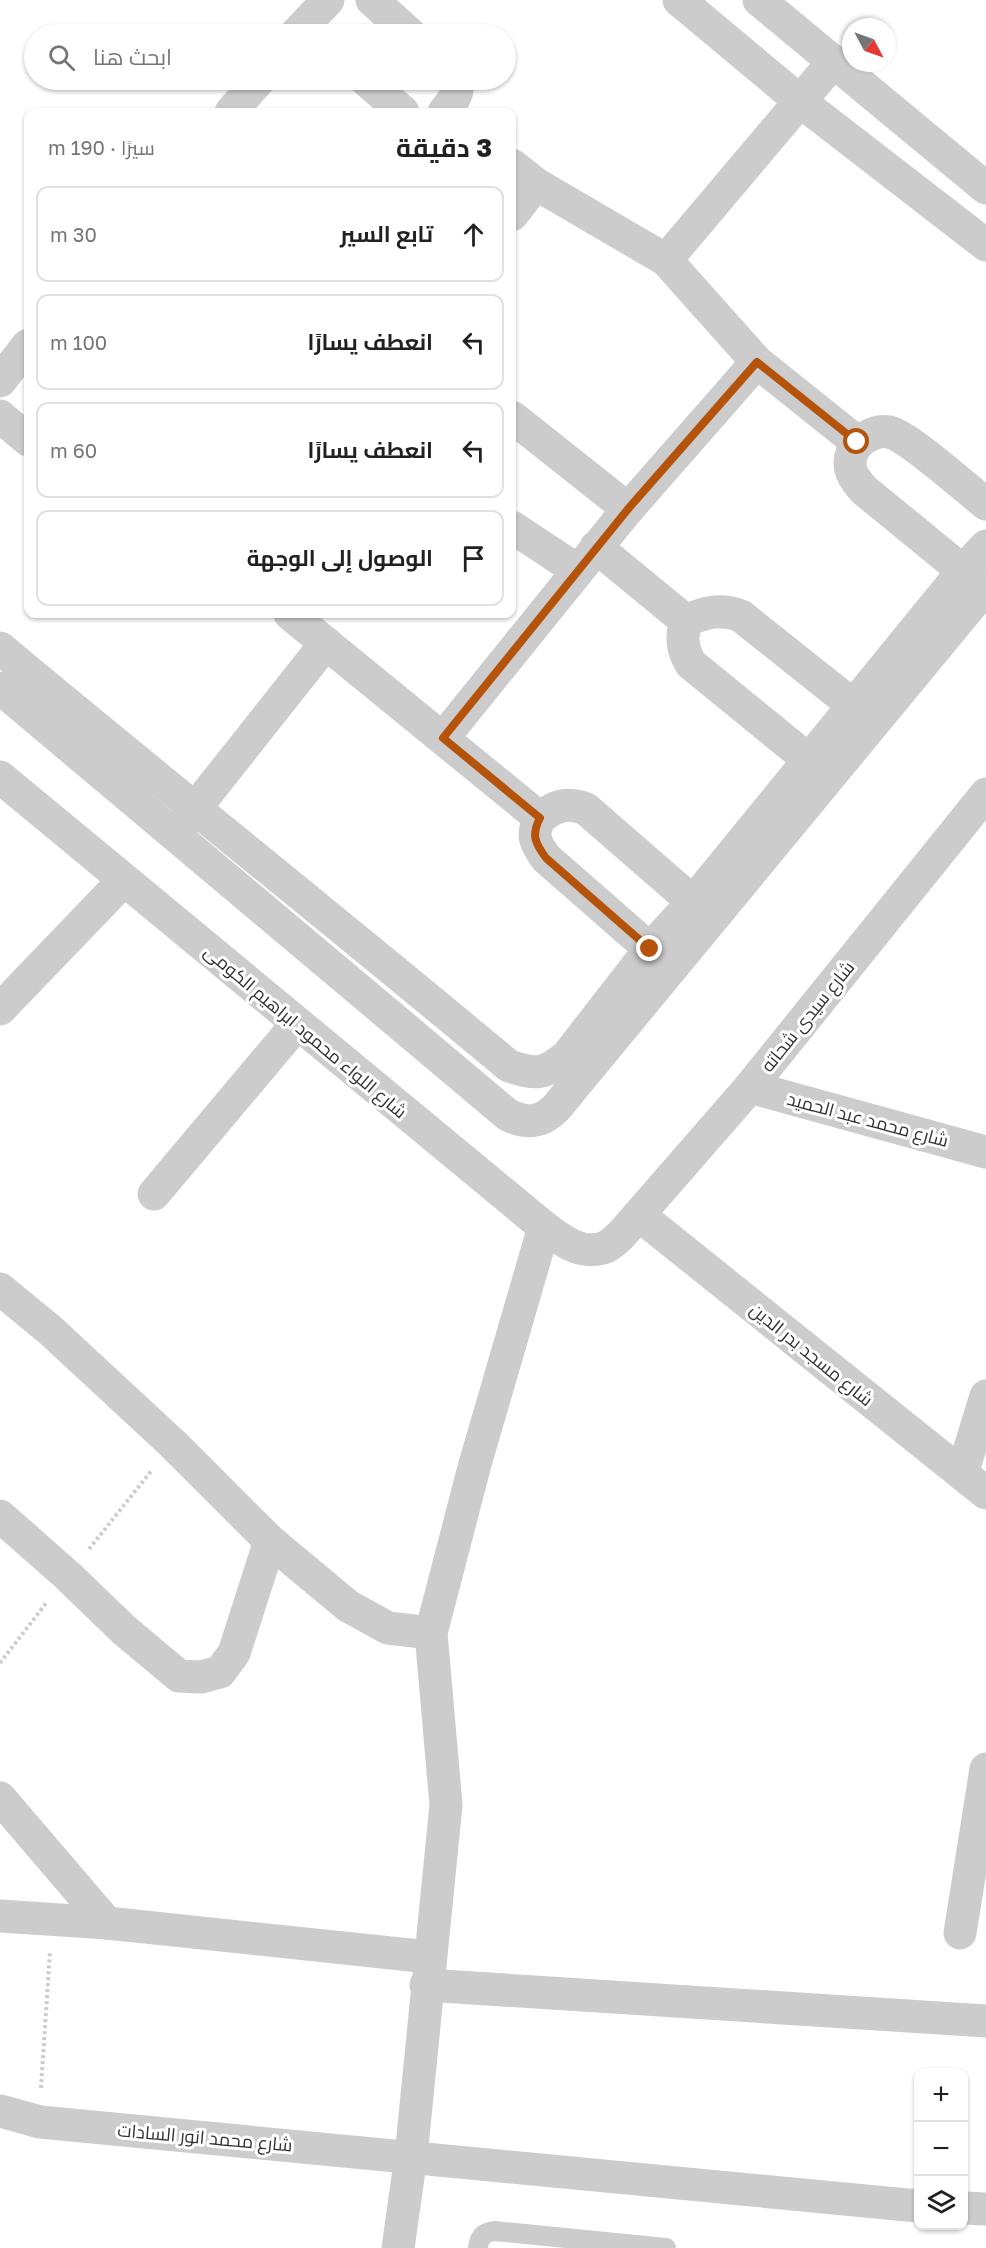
<!DOCTYPE html>
<html lang="ar">
<meta charset="utf-8">
<style>
body{margin:0;font-family:"Golos Text",Cairo,sans-serif;background:#f6f6f6;color:#202124;direction:rtl}
.controls{position:absolute;right:18px;bottom:18px;display:grid;overflow:hidden;border-radius:12px;box-shadow:0 2px 4px #0004}
.controls button{width:54px;height:54px;display:grid;place-items:center;padding:0;border:0;border-bottom:2px solid #e0e0e0;background:#fff;color:#202124;font:30px sans-serif}
.compass{position:absolute;left:842px;top:18px;width:54px;height:54px;border-radius:50%;background:#fff;box-shadow:0 2px 4px #0004;rotate:131deg}
.stop{position:absolute;width:18px;height:18px;margin:-14px;border:4px solid #b45309;border-radius:50%;background:#fff}
.stop.end{background:#b45309;border-color:#fff;box-shadow:0 2px 6px #0008}
.list{margin:0;padding:0;list-style:none}
h2{display:flex;justify-content:space-between;align-items:center;height:78px;margin:0;padding:0 24px;font-size:26px}
h2 small{font-size:20px;font-weight:400;color:#757577}
.list li{display:grid;grid-template-columns:39px 1fr auto;gap:18px;align-items:center;box-sizing:border-box;height:96px;margin:0 12px 12px;padding:0 12px;border:2px solid #e0e0e0;border-radius:12px}
.list b{display:block;font-size:22px;white-space:nowrap}
.list em{font-size:20px;font-style:normal;color:#757577}
.icon{flex:none;width:33px;height:33px;fill:none;stroke:currentColor;stroke-width:2;stroke-linecap:round;stroke-linejoin:round}
.map{position:relative;flex:none;width:986px;height:2248px;overflow:hidden;direction:ltr}
.search{position:absolute;background:#fff;box-shadow:0 2px 4px #0004;left:24px;top:24px;width:492px;height:66px;display:flex;align-items:center;gap:15px;box-sizing:border-box;padding:0 21px;border-radius:33px;color:#757577;font-size:22px}
.panel{position:absolute;background:#fff;box-shadow:0 2px 4px #0004;left:24px;top:108px;width:492px;height:510px;border-radius:12px;direction:rtl}
.map>svg:first-child{display:block}
</style>
<div class="map">
<svg width="986" height="2248" viewBox="0 0 986 2248">
<rect width="100%" height="100%" fill="#fff"/>
<g fill="none" stroke-linecap="round" stroke-linejoin="round">
<!-- path -->
<g stroke="#ccc" stroke-width="4" stroke-dasharray="3 3" stroke-linecap="butt">
<polyline points="89,1549 152,1470"/>
<polyline points="0,1663 47,1602"/>
<polyline points="41,2088 50,1952"/>
</g>
<!-- service -->
<path stroke="#ccc" stroke-width="20" d="M478,2248C479,2237 484,2232 495,2231L666,2248"/>
<!-- minor -->
<g stroke="#ccc" stroke-width="33">
<polyline points="372,0 410,34"/>
<polyline points="679,0 801,102 986,245"/>
<polyline points="759,0 986,188"/>
<polyline points="296,34 328,0"/>
<polyline points="834,61 666,260 757,362 857,442"/>
<polyline points="366,80 403,112"/>
<polyline points="231,112 259,80"/>
<path d="M444,112C452,102 460,93 457,80"/>
<polyline points="512,165 536,184 666,260"/>
<polyline points="512,215 536,184"/>
<polyline points="0,381 28,345"/>
<polyline points="0,416 28,440"/>
<polyline points="512,417 628,509"/>
<polyline points="512,527 577,570"/>
<polyline points="596,547 686,621"/>
<path d="M963,571L864,490C854,479 846,468 852,453C857,440 875,429 889,432C908,436 967,489 986,504"/>
<path d="M290,614L540,818C531,835 535,843 546,858L650,949"/>
<path d="M0,648C168,788 340,925 509,1066C537,1075 544,1075 567,1056L650,949L693,902L963,571L986,546"/>
<path d="M0,688L508,1115C527,1124 541,1123 556,1108L986,587"/>
<polyline points="443,738 628,509 757,362"/>
<path d="M810,761L691,664C682,649 681,637 686,621C705,612 721,608 741,616L854,706"/>
<path d="M0,777L544,1227C561,1240 580,1255 603,1248C610,1246 617,1239 622,1234L750,1087L986,794"/>
<path d="M540,818C556,805 567,802 586,809L693,902"/>
<polyline points="182,825 326,643"/>
<polyline points="0,1009 124,880"/>
<polyline points="750,1087 986,1152"/>
<polyline points="154,1194 297,1024"/>
<polyline points="639,1215 986,1493"/>
<polyline points="0,1289 50,1330 173,1444 270,1541 348,1606 388,1628 431,1633"/>
<polyline points="962,1474 986,1396"/>
<polyline points="0,1516 68,1576 124,1630 179,1676 201,1677 220,1672 234,1653 270,1541"/>
<polyline points="0,1798 107,1923"/>
<polyline points="0,1916 107,1923 429,1957"/>
<polyline points="960,1933 986,1769"/>
<polyline points="426,1985 986,2021"/>
<polyline points="0,2111 40,2122 918,2206"/>
<polyline points="964,2208 986,2209"/>
<polyline points="398,2248 411,2156 446,1805 431,1633 475,1464 544,1227"/>
</g>
</g>
<g fill="none" stroke-linecap="round" stroke-linejoin="round">
<!-- route -->
<path stroke="#b45309" stroke-width="8" d="M650,949L546,858C535,843 531,835 540,818L443,738L628,509L757,362L857,442"/>
</g>
<g text-anchor="middle" dominant-baseline="central" stroke-width="6" stroke-linejoin="round" paint-order="stroke">
<!-- street labels -->
<g font-size="18" fill="#2f2f2f" stroke="#fff">
<text transform="translate(807 1016) rotate(-51)">شارع سيدى شحاته</text>
<text transform="translate(306 1031) rotate(40)">شارع اللواء محمود ابراهيم الكومى</text>
<text transform="translate(868 1119) rotate(15)">شارع محمد عبد الحميد</text>
<text transform="translate(812 1354) rotate(39)">شارع مسجد بدر الدين</text>
<text transform="translate(205 2137) rotate(5)">شارع محمد انور السادات</text>
</g>
</g>
</svg>
<div class="controls">
<button>+</button>
<button>−</button>
<button><svg class="icon" aria-label="layers" viewBox="0 0 24 24"><path d="M12 4l9 5-9 5-9-5zM3 14l9 5 9-5"/></svg></button>
</div>
<svg class="compass" viewBox="-18 -18 36 36"><path d="M0-13l5 13h-10z" fill="#e53935"/><path d="M0 13l5-13h-10z" fill="#757577"/></svg>
<div class="stop" style="left:857px;top:442px"></div>
<div class="stop end" style="left:650px;top:949px"></div>
<div class="search"><svg class="icon" aria-label="search" viewBox="0 0 24 24"><circle cx="10" cy="10" r="6"/><path d="M15 15l6 6"/></svg>ابحث هنا</div>
<section class="panel">
<h2>3 دقيقة<small>سيرًا · 190 m</small></h2>
<ul class="list">
<li><svg class="icon" aria-label="ahead" viewBox="0 0 24 24"><path d="M12 20V5M6 11l6-6 6 6"/></svg><div><b>تابع السير</b></div><em>30 m</em></li>
<li><svg class="icon" aria-label="left" viewBox="0 0 24 24"><path d="M17 20v-9H6M10 6l-5 5 5 5"/></svg><div><b>انعطف يسارًا</b></div><em>100 m</em></li>
<li><svg class="icon" aria-label="left" viewBox="0 0 24 24"><path d="M17 20v-9H6M10 6l-5 5 5 5"/></svg><div><b>انعطف يسارًا</b></div><em>60 m</em></li>
<li><svg class="icon" aria-label="arrive" viewBox="0 0 24 24"><path d="M6 21V4h12l-3 4 3 4H6"/></svg><div><b>الوصول إلى الوجهة</b></div></li>
</ul>
</section>
</div>
